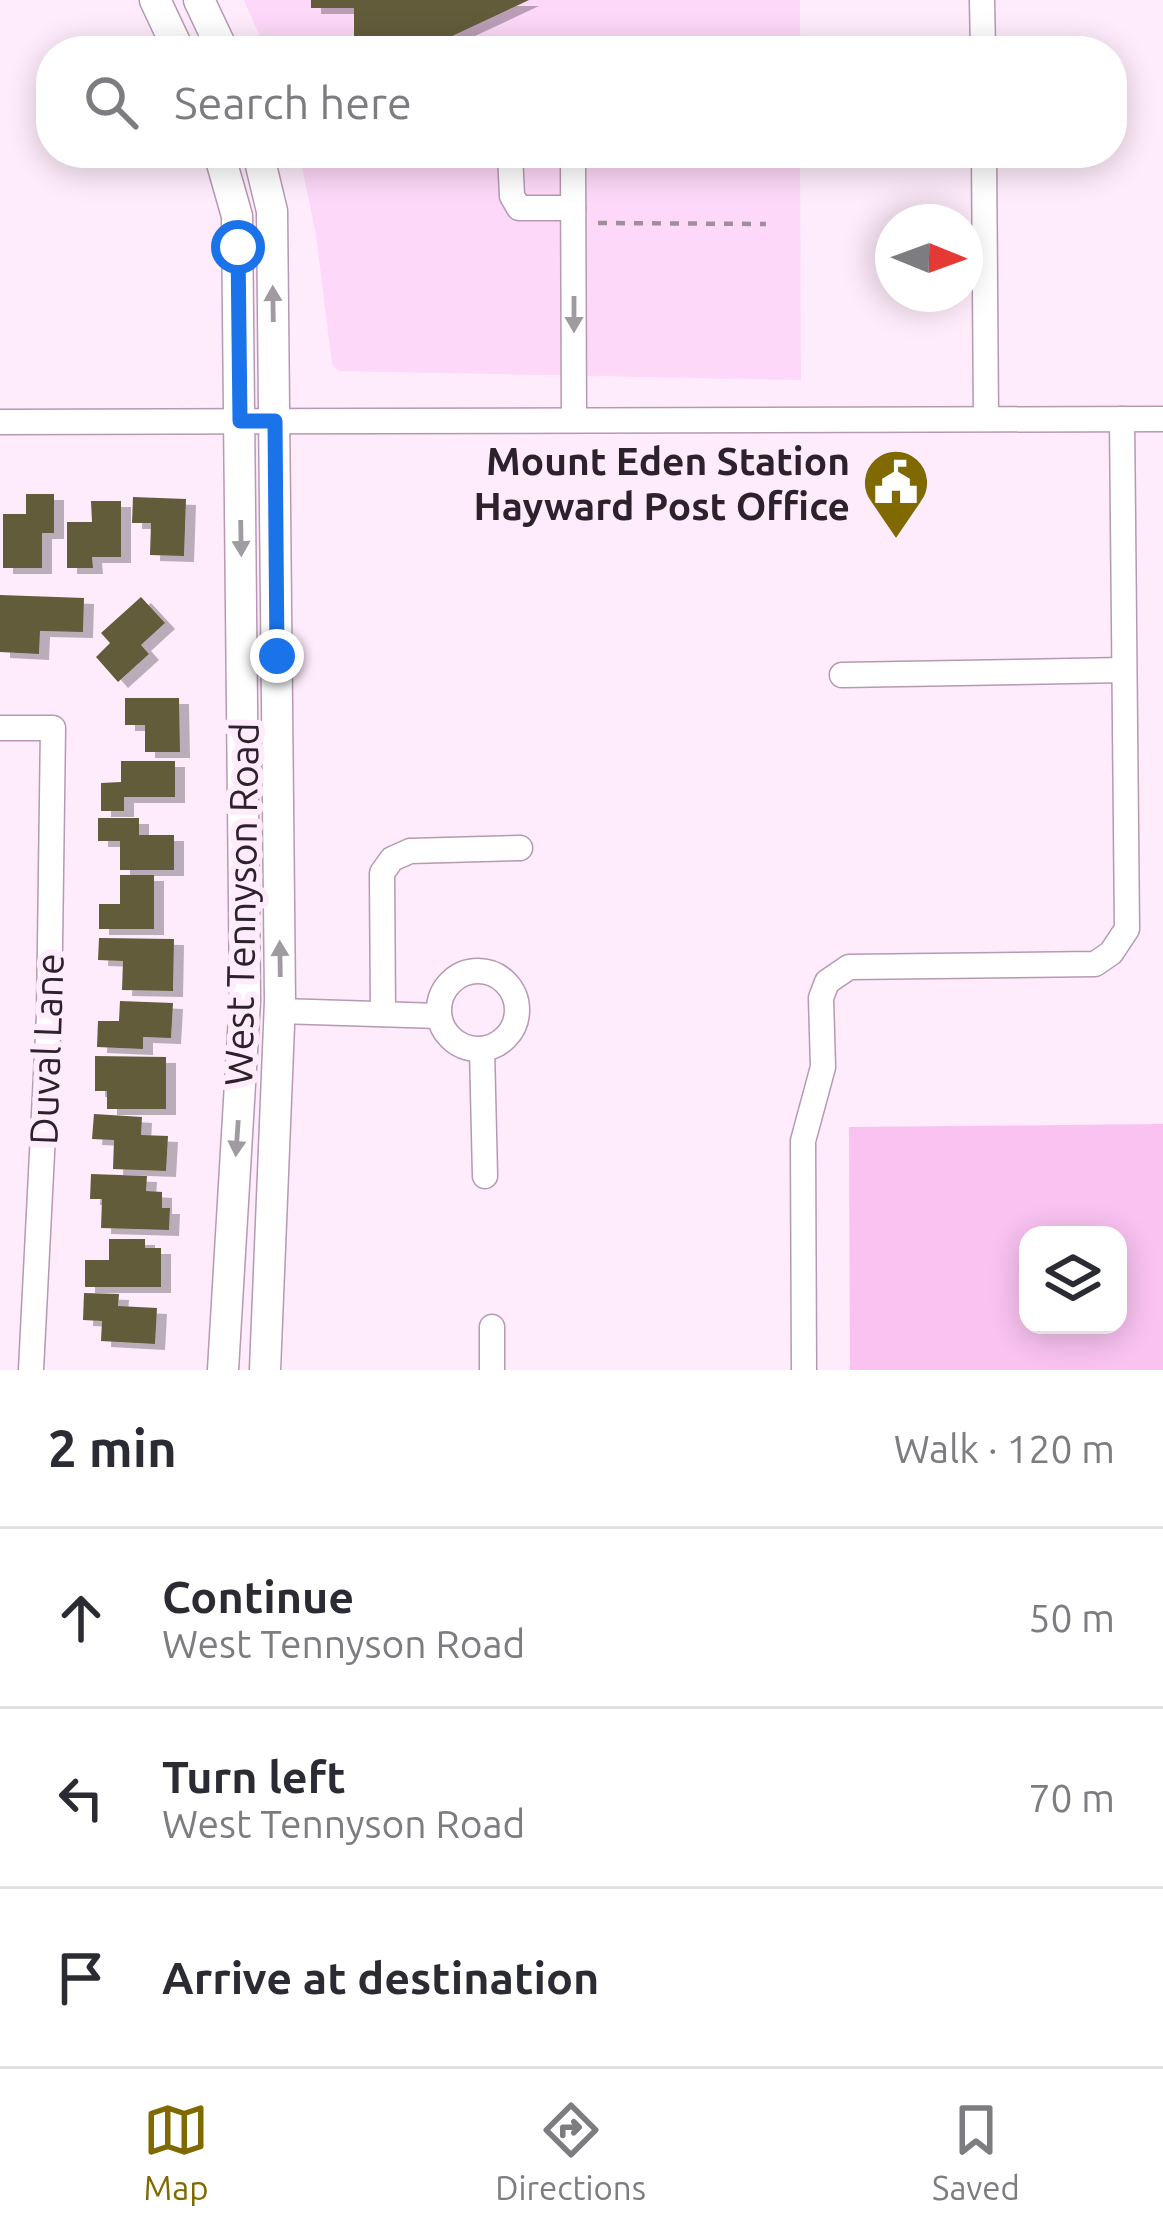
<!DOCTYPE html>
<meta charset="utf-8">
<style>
body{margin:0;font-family:Ubuntu,sans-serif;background:#f2f2f3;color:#2b2b33}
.controls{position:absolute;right:36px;bottom:36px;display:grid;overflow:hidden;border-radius:24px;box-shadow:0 6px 30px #0003}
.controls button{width:108px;height:108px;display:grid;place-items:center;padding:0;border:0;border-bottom:3px solid #e1e1e2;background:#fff;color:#2b2b33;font:60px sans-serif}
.compass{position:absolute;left:875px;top:204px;width:108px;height:108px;border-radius:50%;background:#fff;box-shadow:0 6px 30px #0003;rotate:91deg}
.stop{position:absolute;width:36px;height:36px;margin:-27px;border:9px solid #1a73e8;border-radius:50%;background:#fff}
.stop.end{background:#1a73e8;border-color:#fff;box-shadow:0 3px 12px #0008}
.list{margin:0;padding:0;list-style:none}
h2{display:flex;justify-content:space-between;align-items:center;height:156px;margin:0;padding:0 48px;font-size:51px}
h2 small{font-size:39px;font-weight:400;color:#7c7c81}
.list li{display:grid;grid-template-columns:78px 1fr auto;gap:36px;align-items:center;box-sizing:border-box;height:180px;padding:0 48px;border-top:3px solid #e1e1e2}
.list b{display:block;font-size:45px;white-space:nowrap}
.list p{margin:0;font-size:39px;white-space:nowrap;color:#7c7c81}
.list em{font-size:39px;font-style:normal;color:#7c7c81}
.icon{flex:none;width:66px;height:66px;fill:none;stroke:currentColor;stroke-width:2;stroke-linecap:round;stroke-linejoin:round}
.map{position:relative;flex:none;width:1163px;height:1370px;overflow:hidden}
.search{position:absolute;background:#fff;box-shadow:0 6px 30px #0003;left:36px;right:36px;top:36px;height:132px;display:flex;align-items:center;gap:30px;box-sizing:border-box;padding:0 42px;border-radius:48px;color:#7c7c81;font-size:45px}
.sheet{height:696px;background:#fff}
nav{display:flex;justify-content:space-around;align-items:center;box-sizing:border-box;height:168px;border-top:3px solid #e1e1e2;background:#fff;font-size:33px;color:#7c7c81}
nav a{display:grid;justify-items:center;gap:6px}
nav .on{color:#806901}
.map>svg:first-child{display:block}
</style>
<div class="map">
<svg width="1163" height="1370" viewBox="0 0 1163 1370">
<defs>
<filter id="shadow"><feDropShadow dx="10" dy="6" stdDeviation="0" flood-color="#0004"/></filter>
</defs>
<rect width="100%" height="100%" fill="#feebfb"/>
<!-- built -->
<g fill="#fdd8f8">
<polygon points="244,0 800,0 800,51 266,51"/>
<polygon points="299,153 800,153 801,380 339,371 332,364 316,234"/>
</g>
<!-- green -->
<path fill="#f9c2f1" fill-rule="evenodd" d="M1163,1124V1370H850L849,1127ZM1028,1235H1118V1325H1028Z"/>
<!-- building -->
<g fill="#645b3b" filter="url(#shadow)">
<polygon points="311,0 529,0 420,51 354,51 354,8 311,8"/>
<polygon points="26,494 54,494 54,533 42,533 42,568 3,568 3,514 26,514"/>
<polygon points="133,497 186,499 184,556 150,555 151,523 132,523"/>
<polygon points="91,501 121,501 121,557 92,557 93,568 67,568 67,522 92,522"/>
<polygon points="0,595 84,598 83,632 40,631 39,654 0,652"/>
<polygon points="141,597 165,623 141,645 149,654 118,682 96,657 110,643 101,633"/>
<polygon points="125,698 179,698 180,752 145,752 145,725 125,725"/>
<polygon points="121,761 175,761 175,797 124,797 124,811 101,811 101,783 121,782"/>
<polygon points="98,818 139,818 139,835 174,835 174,870 120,870 120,841 98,841"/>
<polygon points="120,875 154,875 154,929 99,929 99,904 120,904"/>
<polygon points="99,938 174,939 173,991 122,990 123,961 98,960"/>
<polygon points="120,1001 173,1003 171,1038 143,1037 143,1049 97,1047 98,1021 119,1021"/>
<polygon points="95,1056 166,1057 166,1109 107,1109 107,1091 95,1091"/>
<polygon points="94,1114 142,1117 141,1135 168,1136 166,1171 113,1169 114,1140 92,1139"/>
<polygon points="91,1174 147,1176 146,1191 162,1192 162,1208 170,1208 169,1230 101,1228 102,1199 90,1199"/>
<polygon points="109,1239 145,1239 145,1248 161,1248 161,1287 85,1287 85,1260 109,1260"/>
<polygon points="84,1293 119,1294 118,1306 157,1308 155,1344 101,1341 102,1321 83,1320"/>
</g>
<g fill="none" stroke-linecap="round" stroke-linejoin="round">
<defs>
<g id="minor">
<polyline points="982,0 983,51"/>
<polyline points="522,51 559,51"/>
<polyline points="510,153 512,196 519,208 573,208"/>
<polyline points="573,153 574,420"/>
<polyline points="984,153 986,418"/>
<polyline points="0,422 1163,419"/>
<polyline points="842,675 1124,670"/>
<polyline points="0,728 53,728 49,1016 31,1370"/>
<circle cx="478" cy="1010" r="39"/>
<polyline points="280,1011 439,1016"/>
<polyline points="383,1014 382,873 392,859 410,851 520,848"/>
<polyline points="482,1049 485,1176"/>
<polyline points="492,1327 492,1370"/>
<polyline points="804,1370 803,1141 823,1067 821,998 827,982 849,967 1095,964 1111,953 1127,929 1122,419"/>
</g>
<g id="major">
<polyline points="155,0 179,51"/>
<polyline points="199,0 223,51"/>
<polyline points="219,153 237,216 245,1000 223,1370"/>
<polyline points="258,153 272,211 280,1001 265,1370"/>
</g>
</defs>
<!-- minor casing -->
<use href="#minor" stroke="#b699b2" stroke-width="27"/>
<!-- major casing -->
<use href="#major" stroke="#b699b2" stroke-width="33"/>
<!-- path -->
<polyline stroke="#9f8f9d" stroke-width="4.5" stroke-dasharray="9 9" stroke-linecap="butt" points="598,223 766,224"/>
<!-- minor -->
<use href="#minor" stroke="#fff" stroke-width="24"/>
<!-- major -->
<use href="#major" stroke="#fff" stroke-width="30"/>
</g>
<!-- one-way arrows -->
<defs><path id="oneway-solid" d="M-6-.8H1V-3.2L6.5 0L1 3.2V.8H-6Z" transform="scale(3)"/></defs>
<g fill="#a09ba0">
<use href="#oneway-solid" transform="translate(273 304) rotate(-91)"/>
<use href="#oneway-solid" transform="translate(574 314) rotate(90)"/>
<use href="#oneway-solid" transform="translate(241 538) rotate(89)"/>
<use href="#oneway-solid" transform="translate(280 959) rotate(-91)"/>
<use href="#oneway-solid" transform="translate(237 1138) rotate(94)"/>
</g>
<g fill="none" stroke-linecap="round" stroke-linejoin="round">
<!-- route -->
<polyline stroke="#1a73e8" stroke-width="15" points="238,247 240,421 275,421 277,656"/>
</g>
<!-- icons -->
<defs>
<symbol id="civic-pin" viewBox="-11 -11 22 30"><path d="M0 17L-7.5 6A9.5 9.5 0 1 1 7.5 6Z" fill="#806901" stroke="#feebfb"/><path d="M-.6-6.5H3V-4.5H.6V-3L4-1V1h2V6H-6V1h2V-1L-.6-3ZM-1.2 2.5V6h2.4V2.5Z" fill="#fff"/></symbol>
</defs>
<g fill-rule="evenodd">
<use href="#civic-pin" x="858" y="444" width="76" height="104"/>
</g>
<g text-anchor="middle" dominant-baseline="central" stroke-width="12" stroke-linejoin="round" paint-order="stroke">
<!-- poi labels -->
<g font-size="39" font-weight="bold" fill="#2d212b" stroke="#feebfb" text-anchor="end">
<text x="850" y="460">Mount Eden Station<tspan x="850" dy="45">Hayward Post Office</tspan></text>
</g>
<!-- street labels -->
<g font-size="39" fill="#2d212b" stroke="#feebfb">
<text transform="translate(241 904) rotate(-89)">West Tennyson Road</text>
<text transform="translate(46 1049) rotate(-88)">Duval Lane</text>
</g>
</g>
</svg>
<div class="controls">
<button><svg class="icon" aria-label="layers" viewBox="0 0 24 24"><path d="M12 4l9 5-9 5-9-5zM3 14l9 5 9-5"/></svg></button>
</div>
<svg class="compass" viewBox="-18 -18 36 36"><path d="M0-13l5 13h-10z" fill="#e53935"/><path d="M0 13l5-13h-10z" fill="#7c7c81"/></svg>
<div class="stop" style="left:238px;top:247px"></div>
<div class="stop end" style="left:277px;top:656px"></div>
<div class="search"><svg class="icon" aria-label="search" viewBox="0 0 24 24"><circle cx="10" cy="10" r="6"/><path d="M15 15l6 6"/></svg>Search here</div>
</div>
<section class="sheet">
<h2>2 min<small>Walk · 120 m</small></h2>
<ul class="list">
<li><svg class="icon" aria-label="ahead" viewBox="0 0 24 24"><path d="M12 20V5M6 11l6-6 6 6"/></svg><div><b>Continue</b><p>West Tennyson Road</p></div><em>50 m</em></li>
<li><svg class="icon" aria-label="left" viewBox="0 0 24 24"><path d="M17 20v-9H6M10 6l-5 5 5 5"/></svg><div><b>Turn left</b><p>West Tennyson Road</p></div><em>70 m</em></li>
<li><svg class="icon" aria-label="arrive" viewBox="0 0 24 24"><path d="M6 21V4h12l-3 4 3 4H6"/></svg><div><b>Arrive at destination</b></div></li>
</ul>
</section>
<nav>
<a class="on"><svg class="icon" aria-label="map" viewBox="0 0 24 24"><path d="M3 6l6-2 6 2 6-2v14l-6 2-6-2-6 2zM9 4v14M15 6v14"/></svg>Map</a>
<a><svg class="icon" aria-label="directions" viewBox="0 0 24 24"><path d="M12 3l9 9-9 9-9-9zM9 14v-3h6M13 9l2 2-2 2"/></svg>Directions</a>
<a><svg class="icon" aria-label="saved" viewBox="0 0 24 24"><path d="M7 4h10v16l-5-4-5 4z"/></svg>Saved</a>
</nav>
